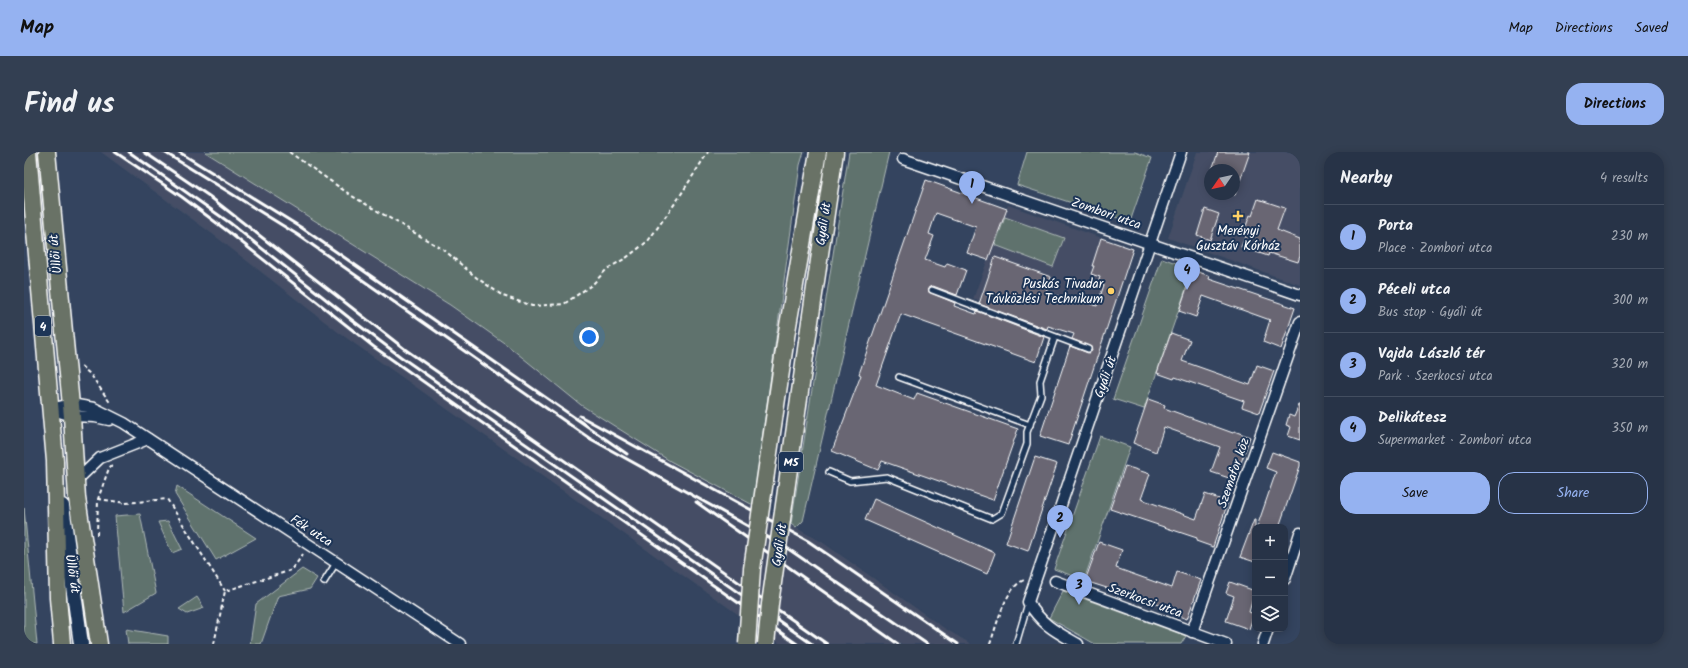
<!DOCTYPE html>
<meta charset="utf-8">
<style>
body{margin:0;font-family:Kalam,sans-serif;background:#333f52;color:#f1f3f6}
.controls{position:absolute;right:12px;bottom:12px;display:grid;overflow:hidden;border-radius:8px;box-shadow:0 2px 10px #0003}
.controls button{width:36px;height:36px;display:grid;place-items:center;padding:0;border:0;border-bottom:1px solid #434e60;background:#273347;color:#f1f3f6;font:20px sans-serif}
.compass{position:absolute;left:1180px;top:12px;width:36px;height:36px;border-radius:50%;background:#273347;box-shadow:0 2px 10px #0003;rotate:236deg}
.you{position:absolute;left:565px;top:185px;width:14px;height:14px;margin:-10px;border:3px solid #fff;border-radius:50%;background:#1a73e8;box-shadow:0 0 0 6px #1a73e833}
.badge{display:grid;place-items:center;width:26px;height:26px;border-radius:50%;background:#95b2f1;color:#111;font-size:13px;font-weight:700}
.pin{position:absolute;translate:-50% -33px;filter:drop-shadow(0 1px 2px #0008)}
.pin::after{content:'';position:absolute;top:21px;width:14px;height:12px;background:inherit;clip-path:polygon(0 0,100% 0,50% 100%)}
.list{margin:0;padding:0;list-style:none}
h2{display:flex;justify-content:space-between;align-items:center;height:52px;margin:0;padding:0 16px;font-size:17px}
h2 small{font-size:13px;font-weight:400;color:#a4aab4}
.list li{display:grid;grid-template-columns:26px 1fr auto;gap:12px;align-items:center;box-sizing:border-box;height:64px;padding:0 16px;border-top:1px solid #434e60}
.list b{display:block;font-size:15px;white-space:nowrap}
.list p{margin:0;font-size:13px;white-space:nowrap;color:#a4aab4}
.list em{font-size:13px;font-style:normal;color:#a4aab4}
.actions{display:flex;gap:8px;padding:12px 16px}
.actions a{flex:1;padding:9px 0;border:1px solid #95b2f1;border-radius:16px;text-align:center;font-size:14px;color:#95b2f1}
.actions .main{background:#95b2f1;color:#111}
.icon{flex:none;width:22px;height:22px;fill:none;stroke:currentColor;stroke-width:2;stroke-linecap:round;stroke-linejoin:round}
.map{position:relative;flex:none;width:1276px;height:492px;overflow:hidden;border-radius:16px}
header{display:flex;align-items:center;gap:24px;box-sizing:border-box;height:56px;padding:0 20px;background:#95b2f1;color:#111}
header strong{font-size:19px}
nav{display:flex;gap:22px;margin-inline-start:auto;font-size:14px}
.intro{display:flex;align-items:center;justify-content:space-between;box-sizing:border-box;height:96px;padding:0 24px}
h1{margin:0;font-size:28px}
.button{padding:10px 18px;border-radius:16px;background:#95b2f1;color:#111;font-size:14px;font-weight:700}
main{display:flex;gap:24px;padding:0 24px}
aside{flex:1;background:#273347;border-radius:16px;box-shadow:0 2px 10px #0003}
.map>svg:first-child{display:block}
</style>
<header>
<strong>Map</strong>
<nav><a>Map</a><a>Directions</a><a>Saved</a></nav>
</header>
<div class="intro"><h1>Find us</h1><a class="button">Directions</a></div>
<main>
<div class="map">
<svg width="1276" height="492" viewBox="0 0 1276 492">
<rect width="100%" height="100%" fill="#34445f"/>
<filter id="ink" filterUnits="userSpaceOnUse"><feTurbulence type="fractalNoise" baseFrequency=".025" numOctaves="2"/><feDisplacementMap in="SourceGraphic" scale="8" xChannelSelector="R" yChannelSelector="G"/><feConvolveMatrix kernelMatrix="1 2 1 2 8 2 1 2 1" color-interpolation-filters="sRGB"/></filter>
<g filter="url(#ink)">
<!-- built -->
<g fill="#444e65" fill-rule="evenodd">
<polygon points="77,0 181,0 426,153 483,193 557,253 646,309 798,390 920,476 947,492 756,492 314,180 191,84"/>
<path d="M1173,0H1276V133L1144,86ZM1186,18H1210V42H1186Z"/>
<polygon points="984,53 1109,97 1077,192 949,147"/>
</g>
<!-- green -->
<g fill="#5e726d" stroke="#aeb8b6">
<polygon points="181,0 780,0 776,13 729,353 646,309 557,253 483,193 426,153"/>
<polygon points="825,0 865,0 779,369 772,376 767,372"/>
<polygon points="1003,0 1111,0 1128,6 1106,70 993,33"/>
<polygon points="981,65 1040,86 1029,115 971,93"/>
<polygon points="1138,106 1169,117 1120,257 1089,247"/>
<polygon points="1076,284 1106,295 1060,428 1030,417"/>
<polygon points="153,334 232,386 192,408 151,342"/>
<polygon points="0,356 13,492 0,492"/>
<polygon points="116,362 132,441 100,460 91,364"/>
<polygon points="144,369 158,397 148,401 134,370"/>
<polygon points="278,417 293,426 286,437 254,444 237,492 226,492 232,452"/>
<polygon points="1039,439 1162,484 1157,492 1071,492 1025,466"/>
<polygon points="173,445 180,456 163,462 155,457"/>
<polygon points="102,477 144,484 144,492 104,492"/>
</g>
<!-- building -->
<g fill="#696673" stroke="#fff">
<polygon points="1194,0 1226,0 1211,43 1210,43 1210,18 1188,18"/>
<polygon points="902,28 983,57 964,108 943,101 952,75 912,61 905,82 910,84 901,108 921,115 923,111 942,118 933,143 909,134 904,136 905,140 931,151 930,154 952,162 953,159 1020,185 1012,210 877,162 852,233 890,248 893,241 994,277 969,348 858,309 854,318 808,299 837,223 835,222"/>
<polygon points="1234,47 1261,56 1253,78 1276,87 1276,104 1274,110 1245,101 1244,104 1217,95 1222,83 1219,82 1226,63 1228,64"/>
<polygon points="1181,57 1195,62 1186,88 1173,83"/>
<polygon points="1077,86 1109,97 1044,293 1016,284 1046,194 1064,201 1068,199 1067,195 1048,187 1050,182 1024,174 1023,177 955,152 971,105 1027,125 1022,140 1049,149 1050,146 1073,154 1080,133 1074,131 1076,125 1067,122 1070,114 1068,114"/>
<polygon points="1169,118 1186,124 1185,127 1271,156 1257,197 1239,190 1246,168 1179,144 1172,165 1155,159"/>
<polygon points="1147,181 1166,188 1158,209 1226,233 1233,213 1250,219 1235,261 1218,255 1220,249 1151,225 1150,227 1133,221"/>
<polygon points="1124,247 1141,253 1140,256 1209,281 1210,279 1226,285 1211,328 1187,320 1196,295 1140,275 1132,300 1109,291"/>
<polygon points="1275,253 1276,253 1276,288 1264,284 1267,275 1262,273 1265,263 1270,265"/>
<polygon points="1248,300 1276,310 1276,314 1255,375 1233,375 1252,320 1242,316"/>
<polygon points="1011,305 1033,312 1004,399 982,391"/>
<polygon points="1101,314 1126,322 1117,347 1172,367 1181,342 1204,350 1189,395 1172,389 1173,386 1086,357"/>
<polygon points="850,347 971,401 963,422 841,368"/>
<polygon points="1230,368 1231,368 1231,410 1216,405"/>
<polygon points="1075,390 1098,398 1092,416 1148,436 1153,420 1177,428 1163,467 1146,461 1148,457 1061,429"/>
<polygon points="1206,430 1231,439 1225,460 1230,462 1225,477 1202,469 1210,444 1202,441"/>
</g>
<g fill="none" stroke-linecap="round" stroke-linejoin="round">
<defs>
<g id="lane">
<polyline points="908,138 1064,197"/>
<polyline points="875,225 1006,273"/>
<polyline points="805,320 826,329 863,325 968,367 978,361 1003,292 1003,280 1017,243 1016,229 1031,185"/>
<polyline points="300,430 312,411"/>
<polyline points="992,492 1004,451"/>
</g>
<g id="street">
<polyline points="879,7 1276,143"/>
<polyline points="26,257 47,252 70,256 100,271 436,492"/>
<polyline points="26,257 48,264 71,265 85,268"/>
<polyline points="53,328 76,306 124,287"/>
<polyline points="1261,427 1276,381"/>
<polyline points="1031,429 1202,492"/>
<polyline points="1168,480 1276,170"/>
<path d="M1054,492C1031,479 1018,473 1004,450L1157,0"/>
<polyline points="1239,492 1244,477"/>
</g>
<polyline id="secondary" points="38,354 57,492"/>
<g id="primary">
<polyline points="4,0 31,309 34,446 38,492"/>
<polyline points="23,0 48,264 53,346 75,492"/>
<polyline points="762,185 794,0"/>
<polyline points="783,190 811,0"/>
</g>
</defs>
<!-- lane casing -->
<use href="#lane" stroke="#fff" stroke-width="8"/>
<!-- street casing -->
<use href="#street" stroke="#fff" stroke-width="13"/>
<!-- secondary casing -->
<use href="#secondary" stroke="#fff" stroke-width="17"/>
<!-- primary casing -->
<use href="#primary" stroke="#fff" stroke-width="19"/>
<!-- path -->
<g stroke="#fff" stroke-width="2" stroke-dasharray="4 3" stroke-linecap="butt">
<polyline points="265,0 328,44 420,98 453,126 479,144 508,154 540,152 569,132 583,117 602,106 624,89 654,47 684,0"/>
<polyline points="57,214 67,223 87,252"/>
<polyline points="74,347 102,351 143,347 201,439"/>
<polyline points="73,383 74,347 85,316 88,313"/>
<polyline points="190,492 201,439 268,418 279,402"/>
<path d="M966,492C973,473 981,436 1000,428"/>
</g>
<!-- lane -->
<use href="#lane" stroke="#1d3557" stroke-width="5"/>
<!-- street -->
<use href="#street" stroke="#1d3557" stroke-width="10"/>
<!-- secondary -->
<use href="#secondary" stroke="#1d3557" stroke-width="14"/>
<!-- primary -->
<use href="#primary" stroke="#697266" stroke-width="16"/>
<!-- rail -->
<g stroke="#fff" stroke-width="3">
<polyline points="91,0 158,45 202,78 350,195 773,492"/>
<polyline points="105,0 206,71 328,168 377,205 788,492"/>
<polyline points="120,0 185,44 382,198 803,492"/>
<polyline points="140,0 274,83 565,286 760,394 903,492"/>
<polyline points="155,0 278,76 603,302"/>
<polyline points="556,264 784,389 934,492"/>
<polyline points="672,350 874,492"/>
</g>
<defs>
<g id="primary-bridge">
<polyline points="723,492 728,417 762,185"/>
<polyline points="742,492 746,452 783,190"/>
</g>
</defs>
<!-- primary-bridge casing -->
<use href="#primary-bridge" stroke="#fff" stroke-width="19" stroke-linecap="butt"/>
<!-- primary-bridge -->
<use href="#primary-bridge" stroke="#697266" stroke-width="16"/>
</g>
</g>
<!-- markers -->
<g fill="#ffd166" stroke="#1d3557" stroke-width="1.5">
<path d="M1212 58h4v4h4v4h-4v4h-4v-4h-4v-4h4z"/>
<circle cx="1087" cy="139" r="4"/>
</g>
<g text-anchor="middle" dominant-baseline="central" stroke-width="4" stroke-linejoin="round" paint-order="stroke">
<!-- shield labels -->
<g fill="#1d3557" stroke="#bbc2cd" stroke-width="1">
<rect x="11" y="164" width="16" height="20" rx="3"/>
<rect x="755" y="300" width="24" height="20" rx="3"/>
</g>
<g font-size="12" font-weight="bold" fill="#fff">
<text x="19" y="174">4</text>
<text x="767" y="310">M5</text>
</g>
<!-- street labels -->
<g font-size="13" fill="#fff" stroke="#1d3557">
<text transform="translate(1082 62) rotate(19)">Zombori utca</text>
<text transform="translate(800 72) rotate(-82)">Gyáli út</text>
<text transform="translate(32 102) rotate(-96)">Üllői út</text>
<text transform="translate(1082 225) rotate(-71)">Gyáli út</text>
<text transform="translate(1210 321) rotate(-71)">Szemafor köz</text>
<text transform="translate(287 379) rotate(33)">Fék utca</text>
<text transform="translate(756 393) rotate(-82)">Gyáli út</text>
<text transform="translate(48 422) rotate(81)">Üllői út</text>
<text transform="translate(1121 449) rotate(20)">Szerkocsi utca</text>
</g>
<!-- poi labels -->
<g font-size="13" fill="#fff" stroke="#1d3557">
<text x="1214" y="79">Merényi<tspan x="1214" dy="15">Gusztáv Kórház</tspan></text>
<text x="1079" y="132" text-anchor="end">Puskás Tivadar<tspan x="1079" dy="15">Távközlési Technikum</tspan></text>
</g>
</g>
</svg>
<div class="controls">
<button>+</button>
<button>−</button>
<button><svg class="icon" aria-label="layers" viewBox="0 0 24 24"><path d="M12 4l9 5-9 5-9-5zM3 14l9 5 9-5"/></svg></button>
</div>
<svg class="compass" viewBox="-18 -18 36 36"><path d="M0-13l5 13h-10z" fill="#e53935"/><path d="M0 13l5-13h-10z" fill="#a4aab4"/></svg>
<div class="you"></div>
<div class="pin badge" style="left:948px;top:52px">1</div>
<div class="pin badge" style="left:1036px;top:386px">2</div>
<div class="pin badge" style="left:1055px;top:453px">3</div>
<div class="pin badge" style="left:1163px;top:138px">4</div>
</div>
<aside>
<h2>Nearby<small>4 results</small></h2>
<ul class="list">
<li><span class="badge">1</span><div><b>Porta</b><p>Place · Zombori utca</p></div><em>230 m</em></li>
<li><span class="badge">2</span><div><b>Péceli utca</b><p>Bus stop · Gyáli út</p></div><em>300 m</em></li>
<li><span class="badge">3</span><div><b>Vajda László tér</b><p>Park · Szerkocsi utca</p></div><em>320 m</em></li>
<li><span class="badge">4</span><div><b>Delikátesz</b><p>Supermarket · Zombori utca</p></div><em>350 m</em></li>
</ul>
<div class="actions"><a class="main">Save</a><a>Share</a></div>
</aside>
</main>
